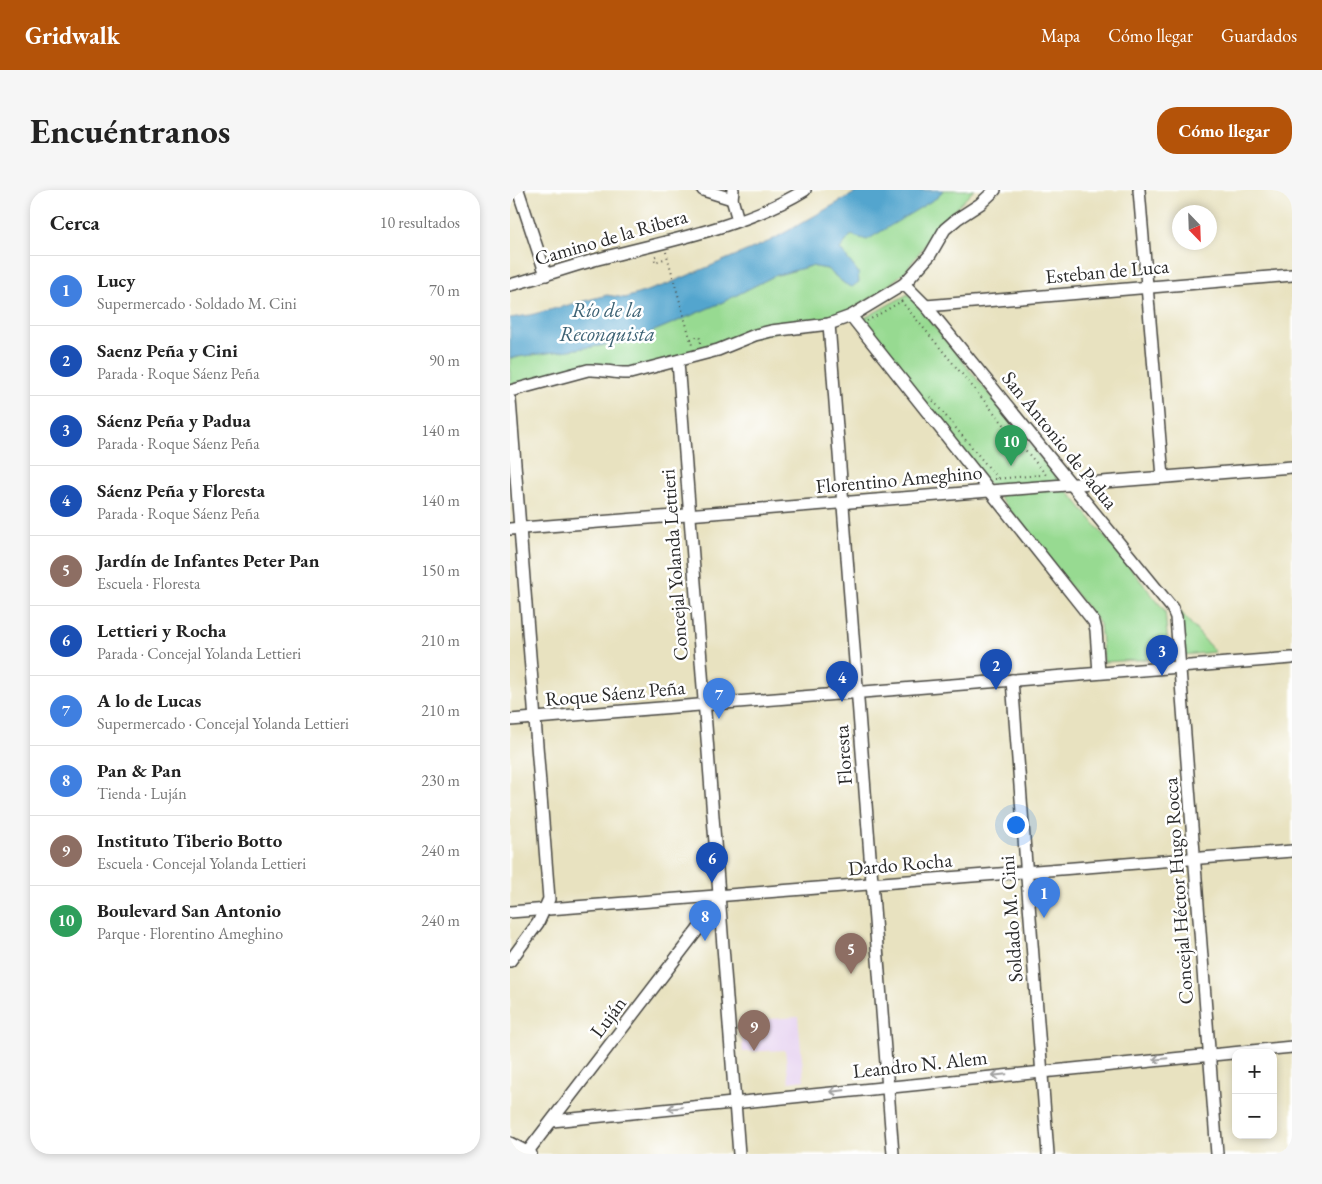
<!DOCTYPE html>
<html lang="es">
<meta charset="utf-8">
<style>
body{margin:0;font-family:"EB Garamond",serif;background:#f6f6f6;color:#222}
.controls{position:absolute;right:15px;bottom:15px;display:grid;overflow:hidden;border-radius:10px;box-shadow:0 2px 8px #0003}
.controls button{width:45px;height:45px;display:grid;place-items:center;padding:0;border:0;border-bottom:1px solid #e0e0e0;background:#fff;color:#222;font:25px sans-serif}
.compass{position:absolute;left:662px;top:15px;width:45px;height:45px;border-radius:50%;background:#fff;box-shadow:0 2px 8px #0003;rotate:157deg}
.you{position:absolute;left:505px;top:634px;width:18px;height:18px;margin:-12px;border:4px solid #fff;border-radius:50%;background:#1a73e8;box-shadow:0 0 0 8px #1a73e833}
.badge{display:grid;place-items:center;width:32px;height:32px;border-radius:50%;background:#b45309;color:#fff;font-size:16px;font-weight:700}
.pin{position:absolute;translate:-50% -41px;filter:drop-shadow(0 1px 2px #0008)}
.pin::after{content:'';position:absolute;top:26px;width:18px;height:15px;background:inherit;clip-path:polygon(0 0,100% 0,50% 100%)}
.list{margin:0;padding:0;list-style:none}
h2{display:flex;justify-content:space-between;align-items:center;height:65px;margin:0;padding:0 20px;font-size:21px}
h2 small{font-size:16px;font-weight:400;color:#767676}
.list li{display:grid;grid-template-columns:32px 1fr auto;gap:15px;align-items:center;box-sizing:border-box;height:70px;padding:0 20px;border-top:1px solid #e0e0e0}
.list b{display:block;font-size:19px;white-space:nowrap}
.list p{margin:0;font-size:16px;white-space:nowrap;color:#767676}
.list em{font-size:16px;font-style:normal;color:#767676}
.map{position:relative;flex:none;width:782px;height:964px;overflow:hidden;border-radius:20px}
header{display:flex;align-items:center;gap:30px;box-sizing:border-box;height:70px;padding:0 25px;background:#b45309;color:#fff}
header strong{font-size:24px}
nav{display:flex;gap:28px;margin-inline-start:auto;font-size:18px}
.intro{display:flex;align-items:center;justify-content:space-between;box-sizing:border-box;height:120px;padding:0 30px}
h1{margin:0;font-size:35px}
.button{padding:12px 22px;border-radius:20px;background:#b45309;color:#fff;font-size:18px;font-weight:700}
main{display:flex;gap:30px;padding:0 30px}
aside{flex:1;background:#fff;border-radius:20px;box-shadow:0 2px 8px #0003}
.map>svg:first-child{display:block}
</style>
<header>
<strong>Gridwalk</strong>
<nav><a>Mapa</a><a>Cómo llegar</a><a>Guardados</a></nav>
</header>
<div class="intro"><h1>Encuéntranos</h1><a class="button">Cómo llegar</a></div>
<main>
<aside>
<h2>Cerca<small>10 resultados</small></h2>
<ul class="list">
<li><span class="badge" style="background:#3f7fe0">1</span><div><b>Lucy</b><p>Supermercado · Soldado M. Cini</p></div><em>70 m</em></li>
<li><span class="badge" style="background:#1a4fb4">2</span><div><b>Saenz Peña y Cini</b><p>Parada · Roque Sáenz Peña</p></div><em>90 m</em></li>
<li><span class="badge" style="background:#1a4fb4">3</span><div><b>Sáenz Peña y Padua</b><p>Parada · Roque Sáenz Peña</p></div><em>140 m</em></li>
<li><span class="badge" style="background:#1a4fb4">4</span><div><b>Sáenz Peña y Floresta</b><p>Parada · Roque Sáenz Peña</p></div><em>140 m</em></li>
<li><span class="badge" style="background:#8d6e63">5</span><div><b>Jardín de Infantes Peter Pan</b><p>Escuela · Floresta</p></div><em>150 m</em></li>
<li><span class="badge" style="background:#1a4fb4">6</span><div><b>Lettieri y Rocha</b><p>Parada · Concejal Yolanda Lettieri</p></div><em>210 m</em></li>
<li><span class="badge" style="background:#3f7fe0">7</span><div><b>A lo de Lucas</b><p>Supermercado · Concejal Yolanda Lettieri</p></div><em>210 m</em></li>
<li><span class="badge" style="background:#3f7fe0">8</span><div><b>Pan &amp; Pan</b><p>Tienda · Luján</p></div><em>230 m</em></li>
<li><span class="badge" style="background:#8d6e63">9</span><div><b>Instituto Tiberio Botto</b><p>Escuela · Concejal Yolanda Lettieri</p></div><em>240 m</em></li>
<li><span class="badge" style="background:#2e9e5b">10</span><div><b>Boulevard San Antonio</b><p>Parque · Florentino Ameghino</p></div><em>240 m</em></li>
</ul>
</aside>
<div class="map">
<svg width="782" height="964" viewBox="0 0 782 964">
<rect width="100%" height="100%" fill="#fff"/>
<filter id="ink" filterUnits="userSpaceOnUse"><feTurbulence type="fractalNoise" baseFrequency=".02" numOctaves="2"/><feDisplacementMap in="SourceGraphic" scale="10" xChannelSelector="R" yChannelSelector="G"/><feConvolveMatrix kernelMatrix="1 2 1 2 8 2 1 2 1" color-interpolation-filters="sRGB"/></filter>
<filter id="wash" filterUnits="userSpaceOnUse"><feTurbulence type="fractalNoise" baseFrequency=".0096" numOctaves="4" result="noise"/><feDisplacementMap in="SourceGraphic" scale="20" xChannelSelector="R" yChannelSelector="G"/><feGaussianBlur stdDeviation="1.12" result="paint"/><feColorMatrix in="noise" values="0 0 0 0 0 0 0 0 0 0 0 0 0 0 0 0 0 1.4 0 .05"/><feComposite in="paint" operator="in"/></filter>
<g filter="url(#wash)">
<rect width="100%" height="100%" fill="#e8e2c0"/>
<!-- built -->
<polygon fill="#e6d2f0" points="288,827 294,890 279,892 275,860 233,862 231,831"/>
<!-- green -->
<g fill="#97da91" stroke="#61825e">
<polygon points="433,0 464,0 429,36 395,82 366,105 331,125 123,179 102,176 75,175 0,195 0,168 118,152 213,112 264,86 301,76 317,79 335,94 348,82 330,59 341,45 357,49 428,7"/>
<polygon points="398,104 655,421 659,468 594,472 590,434 349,131"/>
<polygon points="670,421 705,462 673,465"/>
</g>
<!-- water -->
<polygon fill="#53a5ce" stroke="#3f687c" points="350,0 433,0 428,7 357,50 341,45 330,59 348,82 349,92 342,97 335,94 317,79 301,76 264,86 213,112 118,152 0,168 0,128 20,125 97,105 115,108 155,95 260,51"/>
</g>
<g filter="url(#ink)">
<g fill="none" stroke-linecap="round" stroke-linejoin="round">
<defs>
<g id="minor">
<polyline points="8,0 36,85"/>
<polyline points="193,0 222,9"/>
<polyline points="223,0 222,9 228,30"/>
<polyline points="629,0 653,287"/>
<polyline points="394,94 416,116 662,418 666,427 707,964"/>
<path d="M0,95C31,87 61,76 92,68C158,51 237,36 295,0"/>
<polyline points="416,116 782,85"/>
<polyline points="341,126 584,432 586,440 589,483"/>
<polyline points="319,134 383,964"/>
<polyline points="168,172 229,964"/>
<path d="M0,201L78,180C93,179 106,184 120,183L208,160L245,145L261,141L319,134L341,126L394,94L420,65L435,39L447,29L470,14L485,0"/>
<polyline points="0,210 39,709 28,733 0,771"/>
<polyline points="0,339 782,277"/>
<polyline points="502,490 538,964"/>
<polyline points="0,530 782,468"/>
<polyline points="0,722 782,661"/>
<polyline points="42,931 782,857"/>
<polyline points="0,953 21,964"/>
<polyline points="16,964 209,712"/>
</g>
</defs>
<!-- minor casing -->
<use href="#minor" stroke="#474641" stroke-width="14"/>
<!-- path -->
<g stroke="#474641" stroke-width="2" stroke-dasharray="1 4" stroke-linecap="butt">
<polyline points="156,62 182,155"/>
<polyline points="146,66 144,67 145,72 157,68"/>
<polyline points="391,111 537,286"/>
<polyline points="357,131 392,111"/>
<polyline points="181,149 189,146 191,152 189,153"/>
<polyline points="420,207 489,290"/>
<polyline points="484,289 531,285"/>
</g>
<!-- minor -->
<use href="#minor" stroke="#fff" stroke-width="11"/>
</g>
<!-- one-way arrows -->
<defs><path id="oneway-shaft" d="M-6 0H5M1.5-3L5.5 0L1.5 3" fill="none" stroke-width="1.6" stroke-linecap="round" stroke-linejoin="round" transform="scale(1.25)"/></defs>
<g stroke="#a0a0a0">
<use href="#oneway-shaft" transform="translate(650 869) rotate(174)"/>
<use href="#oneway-shaft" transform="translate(489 885) rotate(174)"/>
<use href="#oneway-shaft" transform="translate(327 901) rotate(174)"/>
<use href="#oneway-shaft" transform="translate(165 918) rotate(174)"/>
</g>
</g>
<g text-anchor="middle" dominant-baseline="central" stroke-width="5" stroke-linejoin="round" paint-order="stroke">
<!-- street labels -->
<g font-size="20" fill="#2b2b2b" stroke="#fff">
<text transform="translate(101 47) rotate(-16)">Camino de la Ribera</text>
<text transform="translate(597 81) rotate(-5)">Esteban de Luca</text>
<text transform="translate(550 250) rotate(51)">San Antonio de Padua</text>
<text transform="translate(389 289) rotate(-5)">Florentino Ameghino</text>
<text transform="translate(164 375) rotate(-94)">Concejal Yolanda Lettieri</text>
<text transform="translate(105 503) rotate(-5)">Roque Sáenz Peña</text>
<text transform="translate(333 565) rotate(-94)">Floresta</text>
<text transform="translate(390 674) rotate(-5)">Dardo Rocha</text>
<text transform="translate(668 701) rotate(-94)">Concejal Héctor Hugo Rocca</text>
<text transform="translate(501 729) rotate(-94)">Soldado M. Cini</text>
<text transform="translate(98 827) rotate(-53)">Luján</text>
<text transform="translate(410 874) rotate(-6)">Leandro N. Alem</text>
</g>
<!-- water labels -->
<g font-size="21" font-style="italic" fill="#3d6274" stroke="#fff">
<text x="97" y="119">Río de la<tspan x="97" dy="24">Reconquista</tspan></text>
</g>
</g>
</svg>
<div class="controls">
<button>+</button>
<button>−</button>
</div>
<svg class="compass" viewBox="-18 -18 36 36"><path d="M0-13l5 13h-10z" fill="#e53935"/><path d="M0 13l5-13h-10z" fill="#767676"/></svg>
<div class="you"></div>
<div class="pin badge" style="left:534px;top:728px;background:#3f7fe0">1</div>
<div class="pin badge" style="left:486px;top:500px;background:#1a4fb4">2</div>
<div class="pin badge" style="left:652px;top:486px;background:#1a4fb4">3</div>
<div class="pin badge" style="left:332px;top:512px;background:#1a4fb4">4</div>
<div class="pin badge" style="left:341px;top:784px;background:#8d6e63">5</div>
<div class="pin badge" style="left:202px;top:693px;background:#1a4fb4">6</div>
<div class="pin badge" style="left:209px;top:529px;background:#3f7fe0">7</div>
<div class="pin badge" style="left:195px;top:751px;background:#3f7fe0">8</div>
<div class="pin badge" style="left:244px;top:861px;background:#8d6e63">9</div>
<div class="pin badge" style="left:501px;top:276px;background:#2e9e5b">10</div>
</div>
</main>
